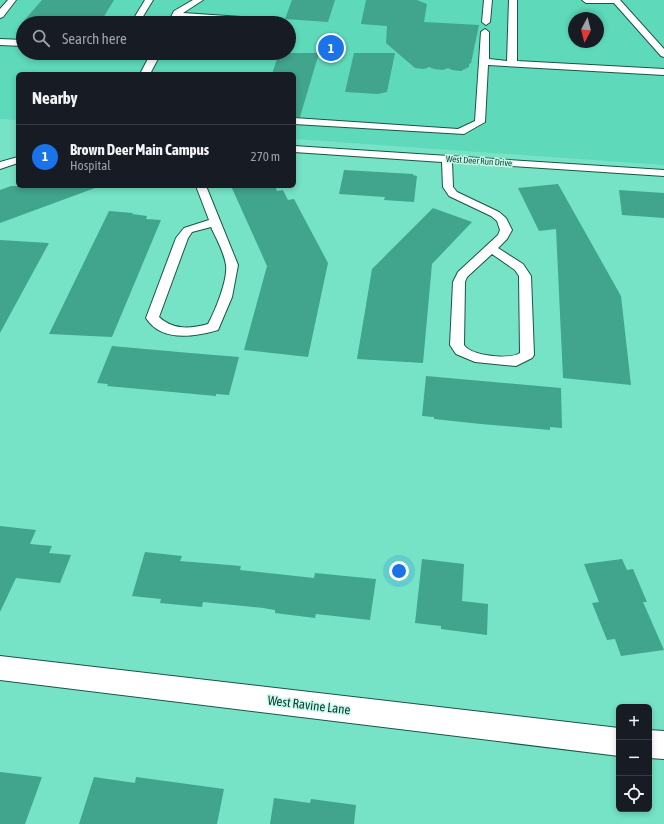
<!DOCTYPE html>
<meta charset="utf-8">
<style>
body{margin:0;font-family:"Asap Condensed",sans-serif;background:#20242c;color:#f1f3f6}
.controls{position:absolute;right:12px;bottom:12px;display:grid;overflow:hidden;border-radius:6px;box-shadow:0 2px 6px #0003}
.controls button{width:36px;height:36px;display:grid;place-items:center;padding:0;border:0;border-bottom:1px solid #363941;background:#171b24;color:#f1f3f6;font:20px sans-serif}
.compass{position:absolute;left:568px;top:12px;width:36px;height:36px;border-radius:50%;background:#171b24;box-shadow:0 2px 6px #0003;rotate:187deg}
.you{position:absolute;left:399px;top:571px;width:14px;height:14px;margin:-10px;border:3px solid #fff;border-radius:50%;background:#1a73e8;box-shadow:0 0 0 6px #1a73e833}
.badge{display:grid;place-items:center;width:26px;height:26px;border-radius:50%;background:#1a73e8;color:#fff;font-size:13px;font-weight:700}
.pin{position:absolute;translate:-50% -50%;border:2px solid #fff;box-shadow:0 1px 4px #0006}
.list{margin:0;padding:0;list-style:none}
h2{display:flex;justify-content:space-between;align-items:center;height:52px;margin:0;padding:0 16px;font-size:17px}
h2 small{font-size:13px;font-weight:400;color:#9ea1a6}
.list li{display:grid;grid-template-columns:26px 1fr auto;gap:12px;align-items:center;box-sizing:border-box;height:64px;padding:0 16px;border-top:1px solid #363941}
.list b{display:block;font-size:15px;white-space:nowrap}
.list p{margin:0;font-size:13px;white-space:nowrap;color:#9ea1a6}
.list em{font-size:13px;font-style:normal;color:#9ea1a6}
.icon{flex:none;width:22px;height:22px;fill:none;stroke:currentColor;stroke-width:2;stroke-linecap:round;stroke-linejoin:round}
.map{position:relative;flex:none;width:664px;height:824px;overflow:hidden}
.search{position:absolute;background:#171b24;box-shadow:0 2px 6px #0003;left:16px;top:16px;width:280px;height:44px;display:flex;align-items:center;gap:10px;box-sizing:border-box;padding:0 14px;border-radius:22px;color:#9ea1a6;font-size:15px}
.panel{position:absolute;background:#171b24;box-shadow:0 2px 6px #0003;left:16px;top:72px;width:280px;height:116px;border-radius:6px}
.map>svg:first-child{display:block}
</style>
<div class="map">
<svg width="664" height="824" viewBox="0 0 664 824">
<rect width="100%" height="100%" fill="#76e3c6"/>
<!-- built -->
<path fill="#5edabb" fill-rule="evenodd" d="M0,0H664V165L294,139V74H18V120L0,119ZM574,18H598V42H574ZM23,23H289V53H23Z"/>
<!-- building -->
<g fill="#41a48c">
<polygon points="42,0 114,0 100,23 22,23"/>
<polygon points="292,0 335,0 328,22 285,19"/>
<polygon points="366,0 417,0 427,4 424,22 479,25 471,63 469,64 469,67 461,71 452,70 448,68 443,70 434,69 429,67 424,69 415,68 386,43 387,26 361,24"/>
<polygon points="279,53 319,53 300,117 294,117 294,74 272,74"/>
<polygon points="354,53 395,53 387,92 378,94 345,92"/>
<polygon points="344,170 413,174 413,175 417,176 414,202 384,200 385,197 339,194"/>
<polygon points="558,184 621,296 631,385 563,378 556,229 539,231 518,188"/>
<polygon points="11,186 95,186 95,188 0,223 0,190"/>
<polygon points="231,186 275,186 277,191 283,190 288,200 294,199 328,263 308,357 244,350 267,266"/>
<polygon points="619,190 664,193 664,218 622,215"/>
<polygon points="433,208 472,222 432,264 423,363 357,359 372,269"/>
<polygon points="109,211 133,213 132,214 147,216 146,219 161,220 112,337 49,334"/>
<polygon points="0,240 49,243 0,333"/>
<polygon points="112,346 190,353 239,357 229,395 216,394 216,396 107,386 108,384 97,383"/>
<polygon points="426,376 561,388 562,428 550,427 550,430 481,424 434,419 434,417 422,416"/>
<polygon points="0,526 36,530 30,544 52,546 49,553 71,555 60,583 16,578 0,612"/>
<polygon points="145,552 182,556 180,561 241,566 240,570 314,578 315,573 376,579 370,620 316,614 315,618 275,613 275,610 263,608 203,602 202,607 160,603 161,599 132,596"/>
<polygon points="422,559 464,564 462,601 488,604 487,635 441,629 441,626 415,623"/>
<polygon points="622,559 627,570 633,569 647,602 643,602 664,650 621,656 615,639 607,640 592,603 599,602 584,564"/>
<polygon points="0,772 42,777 25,824 0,824"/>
<polygon points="94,777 135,783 136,777 224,789 217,824 79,824"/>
<polygon points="274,798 310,803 311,799 356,805 354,824 270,824"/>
</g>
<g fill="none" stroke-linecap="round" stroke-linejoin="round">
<defs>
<g id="service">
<polygon points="8,0 16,0 3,17 0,18 0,9"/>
<polygon points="145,0 153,0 139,23 131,23"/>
<polygon points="193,0 203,0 183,13 256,18 264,23 172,19 171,17 174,11"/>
<polygon points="484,0 492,0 490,22 486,25 482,22"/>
<polygon points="509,0 517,0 517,61 664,69 664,75 488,65 485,122 464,134 294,124 294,118 458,129 475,121 481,32 485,29 489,32 489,59 507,61"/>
<polygon points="582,0 620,0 664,49 664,57 661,56 614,3 586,3"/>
<polygon points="0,39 23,40 23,46 0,45"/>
<polygon points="151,53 161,53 150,74 140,74"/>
<path d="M294,146L664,170V176L452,162L453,187L457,192L499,212L506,218L512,230L507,239L498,248L523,264L531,276L534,355L532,358L516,366L475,362L456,354L450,345L453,282L458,272L498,235L500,230L497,221L491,216L449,196L443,187L442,162L294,152ZM492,254L515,270L519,276L520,353C510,360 471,356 464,345L465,282L467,277Z"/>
<polygon points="18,157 18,163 0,169 0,162"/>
<path d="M196,186H206L238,265L232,297L218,330C194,337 161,342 146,318L176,238L184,228L209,220ZM211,227C216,238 224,252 226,265C228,280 215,311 208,324C190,329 173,330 159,317L188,238L192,232Z"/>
</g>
<g id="minor">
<polygon points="0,656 619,728 619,756 0,680"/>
<polygon points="649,730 664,731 664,759 649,758"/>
</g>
</defs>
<!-- service casing -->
<use href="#service" stroke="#195547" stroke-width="2"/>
<!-- minor casing -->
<use href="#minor" stroke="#195547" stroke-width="2"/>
<!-- service -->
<use href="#service" fill="#fff" fill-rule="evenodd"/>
<!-- minor -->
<use href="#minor" fill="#fff" fill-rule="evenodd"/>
</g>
<g text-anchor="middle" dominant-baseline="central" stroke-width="3" stroke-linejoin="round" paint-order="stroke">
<!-- far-street labels -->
<g font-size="9" fill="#0e3e33" stroke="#c7f9e9">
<text transform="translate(479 161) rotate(4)">West Deer Run Drive</text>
</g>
<!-- near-street labels -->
<g font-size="13" fill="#0e3e33" stroke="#c7f9e9">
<text transform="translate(309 705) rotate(7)">West Ravine Lane</text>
</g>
</g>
</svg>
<div class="controls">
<button>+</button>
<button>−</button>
<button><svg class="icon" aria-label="locate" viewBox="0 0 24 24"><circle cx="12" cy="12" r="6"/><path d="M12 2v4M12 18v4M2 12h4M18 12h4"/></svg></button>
</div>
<svg class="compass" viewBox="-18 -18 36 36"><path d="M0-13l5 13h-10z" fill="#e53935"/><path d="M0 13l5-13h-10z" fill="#9ea1a6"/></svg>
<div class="you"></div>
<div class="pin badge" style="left:331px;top:48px">1</div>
<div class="search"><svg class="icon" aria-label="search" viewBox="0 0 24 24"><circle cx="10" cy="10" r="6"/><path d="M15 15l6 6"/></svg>Search here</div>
<section class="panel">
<h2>Nearby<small></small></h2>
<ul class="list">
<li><span class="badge">1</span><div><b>Brown Deer Main Campus</b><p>Hospital</p></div><em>270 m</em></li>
</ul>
</section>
</div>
